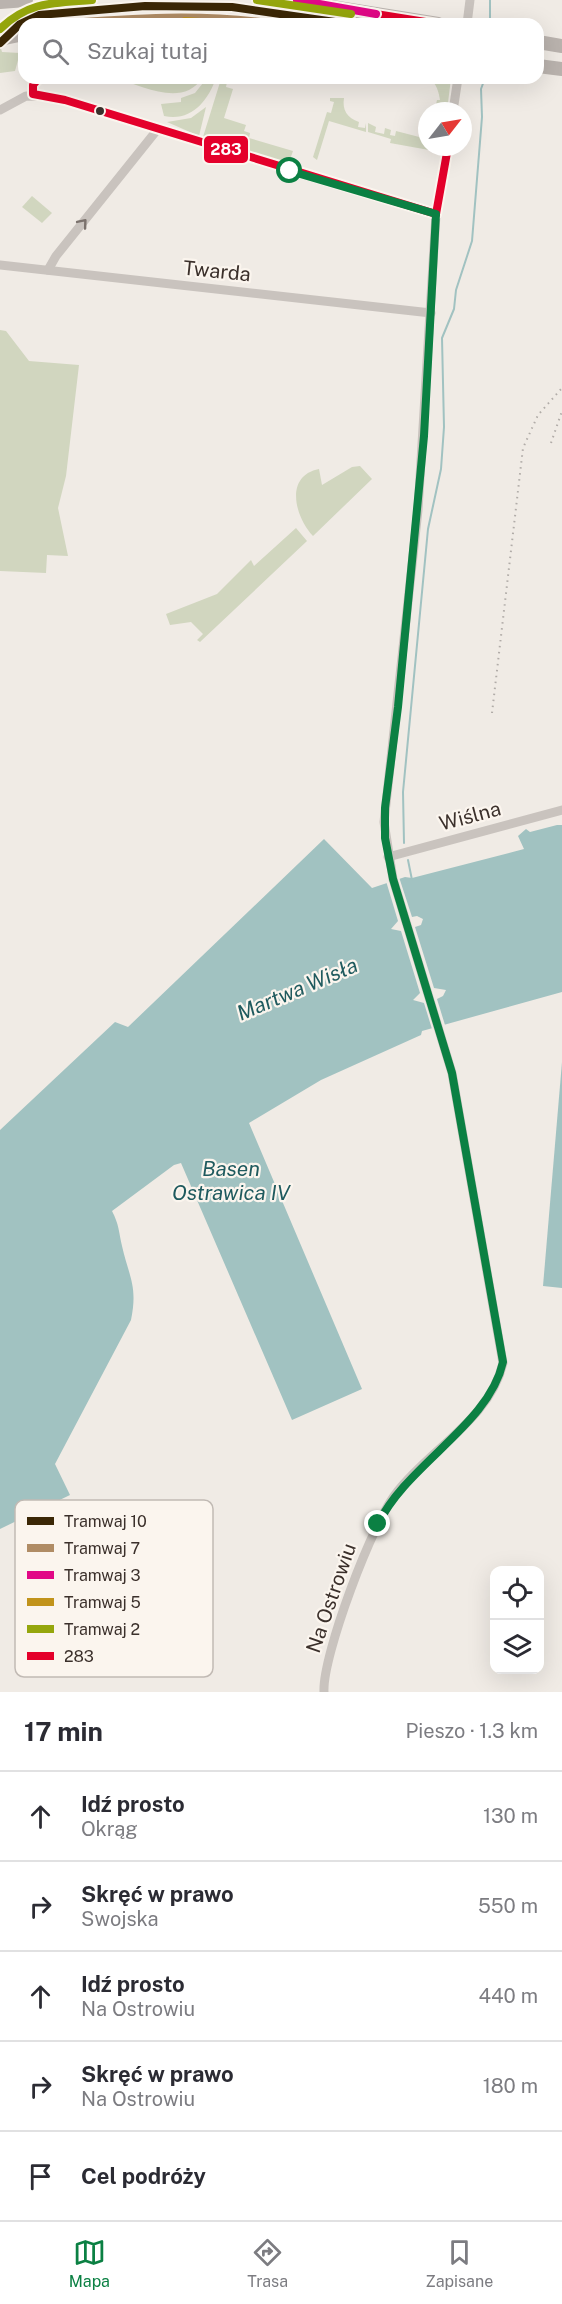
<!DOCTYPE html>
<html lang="pl">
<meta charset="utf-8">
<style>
body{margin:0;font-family:"Public Sans",sans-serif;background:#f2f2f3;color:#2b2b33}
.controls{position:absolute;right:18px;bottom:18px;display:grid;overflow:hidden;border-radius:12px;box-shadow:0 6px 24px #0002}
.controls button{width:54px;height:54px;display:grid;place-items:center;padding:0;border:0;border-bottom:2px solid #e1e1e2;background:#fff;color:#2b2b33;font:30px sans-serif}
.compass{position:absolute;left:418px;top:102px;width:54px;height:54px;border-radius:50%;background:#fff;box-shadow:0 6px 24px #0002;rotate:59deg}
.stop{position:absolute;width:18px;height:18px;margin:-14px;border:4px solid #0b8043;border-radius:50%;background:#fff}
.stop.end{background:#0b8043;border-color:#fff;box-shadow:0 2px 6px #0008}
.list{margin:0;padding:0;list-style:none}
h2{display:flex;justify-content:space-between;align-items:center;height:78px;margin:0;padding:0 24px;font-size:26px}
h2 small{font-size:20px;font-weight:400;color:#7c7c81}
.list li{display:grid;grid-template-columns:39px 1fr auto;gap:18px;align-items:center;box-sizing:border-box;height:90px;padding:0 24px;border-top:2px solid #e1e1e2}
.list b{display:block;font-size:22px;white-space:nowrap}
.list p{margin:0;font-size:20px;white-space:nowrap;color:#7c7c81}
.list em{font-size:20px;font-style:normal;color:#7c7c81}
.icon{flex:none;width:33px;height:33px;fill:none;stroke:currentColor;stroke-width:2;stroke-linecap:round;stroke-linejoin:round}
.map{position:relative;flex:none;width:562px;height:1692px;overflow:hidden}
.search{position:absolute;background:#fff;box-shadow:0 6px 24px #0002;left:18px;right:18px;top:18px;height:66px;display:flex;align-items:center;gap:15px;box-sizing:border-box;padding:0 21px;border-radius:18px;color:#7c7c81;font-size:22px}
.sheet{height:528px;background:#fff}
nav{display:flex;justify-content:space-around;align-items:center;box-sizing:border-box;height:84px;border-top:2px solid #e1e1e2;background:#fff;font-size:16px;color:#7c7c81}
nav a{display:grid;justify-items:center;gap:3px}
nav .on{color:#0b8043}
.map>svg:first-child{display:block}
</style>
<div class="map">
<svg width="562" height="1692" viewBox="0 0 562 1692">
<rect width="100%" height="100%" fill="#f0ebe5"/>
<!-- green -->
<g fill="#d1d6bf">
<polygon points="0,45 2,52 20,53 15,71 0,73"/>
<path d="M116,78H202C183,108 142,86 116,78Z"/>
<path d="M207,78H216C208,101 191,122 164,116L161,104L181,102V98L195,93Z"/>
<path d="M428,78H451L447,111L435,109L437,100H440C439,94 437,82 428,78Z"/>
<polygon points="221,79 227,82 226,87 233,89 224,118 246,125 244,131 250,133 249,138 293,151 288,165 203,137"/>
<path d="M330,98H344C342,110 347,118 359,122L358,127L365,128L366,123V132L329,121L317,160L313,157L327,112L331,113L334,102L330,101Z"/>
<polygon points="206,107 199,136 167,122 191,118"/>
<polygon points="368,123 376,127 375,132 384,134 385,128 391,130 390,135 395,136 396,131 427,139 427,147 441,147 440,152 390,143 391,139 368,132"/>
<polygon points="32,196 52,213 42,223 22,207"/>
<polygon points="0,330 6,331 29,361 79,365 66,476 58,508 68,556 47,555 46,573 0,571"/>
<path d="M360,466L372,479L313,536C295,517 284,476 319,469L322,485L352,467Z"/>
<polygon points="296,528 307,541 200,642 197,640 203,634 191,622 170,625 166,614 217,594 251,560 254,566"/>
</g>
<!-- water -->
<g fill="#a1c2c1">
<path d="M557,825H562V992L422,1031L421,1035L321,1080L249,1123L362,1389L292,1420L181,1163L174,1165L112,1211C119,1224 119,1233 122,1246C129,1277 138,1286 131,1320L55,1464L70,1495L0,1529V1130L115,1022L128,1027L324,839L372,888L405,877L412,878L524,849L518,836L526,829L530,832Z"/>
<polygon points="562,1062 562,1288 543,1286"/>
</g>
<!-- pier -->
<polygon fill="#f0ebe5" points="399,877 412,917 417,916 423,919 421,925 415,927 434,988 446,990 443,996 437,999 445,1025 432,1029 424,1003 413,1000 420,993 401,931 391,929 398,921 386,881"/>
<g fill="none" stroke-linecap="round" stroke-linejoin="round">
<!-- stream -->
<g stroke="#a1c2c1" stroke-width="2">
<polyline points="490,20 490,0"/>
<polyline points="404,843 403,792 428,529 441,469 444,427 442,338 454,309 456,290 472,241 482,117 481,89 485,78"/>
<polyline points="408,860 412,880"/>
</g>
<!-- minor -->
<g stroke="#c9c3be" stroke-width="9">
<polyline points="467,24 470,0"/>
<polyline points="0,110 26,96 54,97 436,214"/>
<polyline points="453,111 458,78"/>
<polyline points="0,265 431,313"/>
<polyline points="48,270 56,256 157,130"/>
<polyline points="388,857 562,810"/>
<path d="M324,1692C322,1656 373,1521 397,1492C430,1449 490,1419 503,1363L452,1073L393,879L384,822L418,510L436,214L448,147"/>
</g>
<!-- secondary -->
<g stroke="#bab3ae" stroke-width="14">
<polyline points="289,0 438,24"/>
<polyline points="0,2 26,0"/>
<polyline points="96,24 189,18 281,24"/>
<polyline points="0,39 24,34"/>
<polyline points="538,42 562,46"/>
<polyline points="538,66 562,69"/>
</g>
<!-- rail -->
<g stroke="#b1aca8" stroke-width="2" stroke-dasharray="1.5 4.5" stroke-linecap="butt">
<polyline points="551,443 562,411"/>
<polyline points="492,713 523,448 538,415 562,388"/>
</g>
<defs>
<g id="bus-1">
<polyline points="289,0 438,24"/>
<polyline points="96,24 189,18 281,24"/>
<polyline points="39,78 33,85 33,94 65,100 436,214"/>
<polyline points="436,214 448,147"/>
</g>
</defs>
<!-- bus-1 casing -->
<use href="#bus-1" stroke="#fbf5ee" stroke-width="12"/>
<!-- bus-1 -->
<use href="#bus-1" stroke="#e4002b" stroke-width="8"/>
<defs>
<polyline id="tram-1" points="0,43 20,24 39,15 145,6 232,7 349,24"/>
<path id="tram-2" d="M57,24C131,18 202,13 276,24"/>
<polyline id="tram-3" points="297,0 376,14"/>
<polyline id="tram-4" points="185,21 233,24"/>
<g id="tram-5">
<polyline points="257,0 351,14"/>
<path d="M0,29C29,1 54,3 92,0"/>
</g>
</defs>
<!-- tram-1 casing -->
<use href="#tram-1" stroke="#fbf5ee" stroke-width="12"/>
<!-- tram-2 casing -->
<use href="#tram-2" stroke="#fbf5ee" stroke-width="12"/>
<!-- tram-3 casing -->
<use href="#tram-3" stroke="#fbf5ee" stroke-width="12"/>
<!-- tram-4 casing -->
<use href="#tram-4" stroke="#fbf5ee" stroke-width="12"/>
<!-- tram-5 casing -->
<use href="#tram-5" stroke="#fbf5ee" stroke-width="12"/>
<!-- tram-1 -->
<use href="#tram-1" stroke="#3b2706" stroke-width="8"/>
<!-- tram-2 -->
<use href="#tram-2" stroke="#b08c65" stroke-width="8"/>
<!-- tram-3 -->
<use href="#tram-3" stroke="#e10886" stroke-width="8"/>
<!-- tram-4 -->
<use href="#tram-4" stroke="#c1931b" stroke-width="8"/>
<!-- tram-5 -->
<use href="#tram-5" stroke="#95a60d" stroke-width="8"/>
</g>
<!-- one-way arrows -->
<defs><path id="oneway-chevron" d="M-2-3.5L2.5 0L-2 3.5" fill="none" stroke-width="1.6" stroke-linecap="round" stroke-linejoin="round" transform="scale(1.5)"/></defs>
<use stroke="#7b726d" href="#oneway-chevron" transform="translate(83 223) rotate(-50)"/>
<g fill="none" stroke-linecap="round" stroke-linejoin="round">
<!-- route -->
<path stroke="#0b8043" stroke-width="8" d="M290,171L436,214L424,436L398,707L385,808V838L393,879L452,1073L503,1362C489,1425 407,1464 378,1524"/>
</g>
<!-- markers -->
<circle fill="#3b302b" stroke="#fbf5ee" stroke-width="2" cx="100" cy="111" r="5"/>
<g text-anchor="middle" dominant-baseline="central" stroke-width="4.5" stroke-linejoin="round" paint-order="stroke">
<!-- street labels -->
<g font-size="20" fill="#3b302b" stroke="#fbf5ee">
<text transform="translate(217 271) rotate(6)">Twarda</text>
<text transform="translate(470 816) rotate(-15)">Wiślna</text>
<text transform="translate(331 1598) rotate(-71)">Na Ostrowiu</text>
</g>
<!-- water labels -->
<g font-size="21" font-style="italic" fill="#1f5a5e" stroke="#fbf5ee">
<text transform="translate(297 989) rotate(-23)">Martwa Wisła</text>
<text x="231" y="1168">Basen<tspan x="231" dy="24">Ostrawica IV</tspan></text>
</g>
</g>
<!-- legend -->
<rect x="15" y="1500" width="198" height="177" rx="9" fill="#fbf5ee" stroke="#c1bab4" stroke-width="1.5"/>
<rect x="27" y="1517" width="27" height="8" fill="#3b2706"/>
<rect x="27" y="1544" width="27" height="8" fill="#b08c65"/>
<rect x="27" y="1571" width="27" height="8" fill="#e10886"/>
<rect x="27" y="1598" width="27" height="8" fill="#c1931b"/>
<rect x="27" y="1625" width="27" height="8" fill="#95a60d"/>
<rect x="27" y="1652" width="27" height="8" fill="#e4002b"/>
<g font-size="16" fill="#3b302b">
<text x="64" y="1527">Tramwaj 10</text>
<text x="64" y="1554">Tramwaj 7</text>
<text x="64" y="1581">Tramwaj 3</text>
<text x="64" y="1608">Tramwaj 5</text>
<text x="64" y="1635">Tramwaj 2</text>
<text x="64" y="1662">283</text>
</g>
<rect stroke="#fbf5ee" stroke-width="2" x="203" y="135" width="46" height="29" rx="6" fill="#e4002b"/>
<g font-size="16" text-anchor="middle" font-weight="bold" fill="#fff">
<text x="226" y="155">283</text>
</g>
</svg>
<div class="controls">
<button><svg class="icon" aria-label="locate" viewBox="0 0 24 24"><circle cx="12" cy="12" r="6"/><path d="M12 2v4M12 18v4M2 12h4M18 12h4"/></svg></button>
<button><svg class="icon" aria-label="layers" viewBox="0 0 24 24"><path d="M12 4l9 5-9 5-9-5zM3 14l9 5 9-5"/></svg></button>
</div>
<svg class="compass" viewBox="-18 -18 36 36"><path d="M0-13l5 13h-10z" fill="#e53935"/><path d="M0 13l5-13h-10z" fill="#7c7c81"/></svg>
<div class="stop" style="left:290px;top:171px"></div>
<div class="stop end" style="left:378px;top:1524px"></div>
<div class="search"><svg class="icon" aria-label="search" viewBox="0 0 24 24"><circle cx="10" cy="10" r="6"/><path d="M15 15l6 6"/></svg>Szukaj tutaj</div>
</div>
<section class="sheet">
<h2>17 min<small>Pieszo · 1.3 km</small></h2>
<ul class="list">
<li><svg class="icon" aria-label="ahead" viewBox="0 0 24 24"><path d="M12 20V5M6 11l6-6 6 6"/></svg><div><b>Idź prosto</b><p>Okrąg</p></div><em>130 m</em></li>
<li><svg class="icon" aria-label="right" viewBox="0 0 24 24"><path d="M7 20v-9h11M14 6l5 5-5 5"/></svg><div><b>Skręć w prawo</b><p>Swojska</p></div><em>550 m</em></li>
<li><svg class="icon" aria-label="ahead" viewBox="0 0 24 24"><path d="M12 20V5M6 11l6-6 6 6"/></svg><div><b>Idź prosto</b><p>Na Ostrowiu</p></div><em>440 m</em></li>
<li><svg class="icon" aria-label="right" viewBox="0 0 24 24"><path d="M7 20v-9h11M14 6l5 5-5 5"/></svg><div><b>Skręć w prawo</b><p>Na Ostrowiu</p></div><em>180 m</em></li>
<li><svg class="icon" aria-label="arrive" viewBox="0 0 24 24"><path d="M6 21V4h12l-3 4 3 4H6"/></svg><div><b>Cel podróży</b></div></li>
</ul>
</section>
<nav>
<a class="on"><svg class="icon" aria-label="map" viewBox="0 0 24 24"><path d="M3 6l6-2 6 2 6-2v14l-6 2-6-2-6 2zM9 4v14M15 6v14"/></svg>Mapa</a>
<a><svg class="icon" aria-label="directions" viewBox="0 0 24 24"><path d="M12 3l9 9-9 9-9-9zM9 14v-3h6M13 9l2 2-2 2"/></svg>Trasa</a>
<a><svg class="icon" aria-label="saved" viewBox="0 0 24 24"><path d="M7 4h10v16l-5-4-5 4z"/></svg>Zapisane</a>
</nav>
